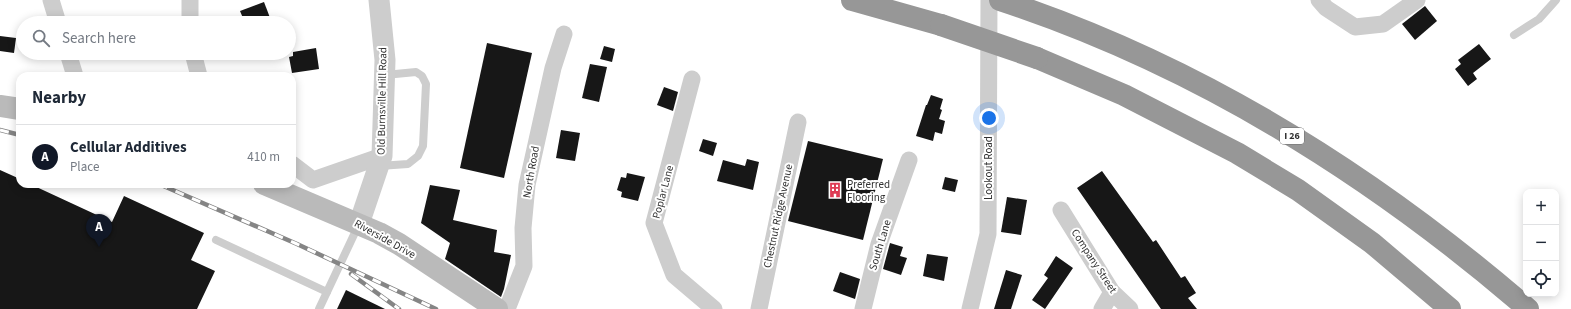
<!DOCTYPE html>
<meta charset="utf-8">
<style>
body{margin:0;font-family:"Source Sans 3",sans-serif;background:#f6f6f7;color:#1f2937}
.controls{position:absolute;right:12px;bottom:12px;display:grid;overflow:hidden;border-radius:8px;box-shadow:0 2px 10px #0003}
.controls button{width:36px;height:36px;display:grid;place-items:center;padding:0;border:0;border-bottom:1px solid #e0e1e3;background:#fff;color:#1f2937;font:20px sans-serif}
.you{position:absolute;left:989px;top:118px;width:14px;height:14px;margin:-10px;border:3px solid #fff;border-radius:50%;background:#1a73e8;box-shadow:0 0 0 6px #1a73e833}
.badge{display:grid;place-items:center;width:26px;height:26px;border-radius:50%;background:#111827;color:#fff;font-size:13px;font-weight:700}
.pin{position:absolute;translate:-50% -33px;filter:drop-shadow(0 1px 2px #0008)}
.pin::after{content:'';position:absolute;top:21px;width:14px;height:12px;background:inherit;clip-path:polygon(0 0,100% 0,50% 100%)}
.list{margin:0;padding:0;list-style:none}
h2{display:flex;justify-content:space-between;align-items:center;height:52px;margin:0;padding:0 16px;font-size:17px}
h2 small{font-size:13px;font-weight:400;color:#747a83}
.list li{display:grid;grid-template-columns:26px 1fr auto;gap:12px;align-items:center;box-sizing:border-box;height:64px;padding:0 16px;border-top:1px solid #e0e1e3}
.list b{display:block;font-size:15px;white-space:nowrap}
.list p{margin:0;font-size:13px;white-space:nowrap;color:#747a83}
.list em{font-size:13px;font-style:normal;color:#747a83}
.icon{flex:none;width:22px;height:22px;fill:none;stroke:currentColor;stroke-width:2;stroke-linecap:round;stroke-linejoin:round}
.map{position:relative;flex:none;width:1571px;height:309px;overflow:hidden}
.search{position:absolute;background:#fff;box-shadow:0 2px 10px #0003;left:16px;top:16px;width:280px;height:44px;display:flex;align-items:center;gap:10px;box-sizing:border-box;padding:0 14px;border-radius:22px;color:#747a83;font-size:15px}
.panel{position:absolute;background:#fff;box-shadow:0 2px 10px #0003;left:16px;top:72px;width:280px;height:116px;border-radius:12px}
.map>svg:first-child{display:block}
</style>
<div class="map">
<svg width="1571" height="309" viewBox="0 0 1571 309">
<rect width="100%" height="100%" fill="#fff"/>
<!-- building -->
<g fill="#171717">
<polygon points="264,2 272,23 245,23 240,11"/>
<polygon points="1425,6 1437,21 1415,40 1402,24"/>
<polygon points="0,36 16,38 14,53 0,51"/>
<polygon points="487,43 532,53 504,178 460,168"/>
<polygon points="1479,44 1491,59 1473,73 1477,79 1468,86 1455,69 1461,64 1458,60"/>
<polygon points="604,46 615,49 612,62 600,59"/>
<polygon points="316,48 319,69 292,73 289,57 293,56 293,52"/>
<polygon points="590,64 607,67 599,102 582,98"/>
<polygon points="664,87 678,92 673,111 657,105"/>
<polygon points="931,95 943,99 940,109 942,110 939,119 945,121 942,134 935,132 933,141 916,136 926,105 927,105"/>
<polygon points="561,130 580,133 575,161 556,158"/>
<polygon points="703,139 717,143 713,156 699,151"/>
<polygon points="808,141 883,159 863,240 788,221"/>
<polygon points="747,159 759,162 753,190 717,181 723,160 745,166"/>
<polygon points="0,170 20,179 20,184 30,184 112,222 124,196 204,233 191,260 215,271 197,309 0,309"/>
<polygon points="1102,171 1153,242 1156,240 1181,278 1185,276 1196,293 1188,298 1197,309 1161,309 1077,188"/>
<polygon points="627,173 645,177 638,201 621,197 622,192 617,190 621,177 626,178"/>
<polygon points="945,177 958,180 955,192 942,189"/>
<polygon points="430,185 460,190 453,220 497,230 494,252 511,255 504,289 501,297 445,259 450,243 421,223"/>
<polygon points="1007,197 1027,200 1021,235 1001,232"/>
<polygon points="890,243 903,247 900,256 907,258 901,275 883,269"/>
<polygon points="927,254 948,257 944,281 923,276"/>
<polygon points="1056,256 1073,268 1045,309 1032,300 1048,278 1044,275"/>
<polygon points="1006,270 1022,275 1011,309 994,309"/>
<polygon points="840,272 860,279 855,299 833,291"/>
<polygon points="346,290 385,309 337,309"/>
</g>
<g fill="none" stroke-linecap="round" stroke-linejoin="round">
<!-- service -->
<g stroke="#cdcdcd" stroke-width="8">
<polyline points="1514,35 1539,19 1556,0"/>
<polyline points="379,166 408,164 418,156 423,146 426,84 422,76 416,72 385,75"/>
<polyline points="216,240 327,292"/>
<polyline points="319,309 359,224"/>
</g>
<!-- minor -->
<g stroke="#cdcdcd" stroke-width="17">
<polyline points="51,0 58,23"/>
<polyline points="190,0 190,23"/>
<polyline points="1319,0 1326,8 1355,27 1383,24 1417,0"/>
<polyline points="68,53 75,76"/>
<polyline points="193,53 199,76"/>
<polyline points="692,79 654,223 674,275 714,309"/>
<polyline points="292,164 313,180 382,156"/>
<polyline points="1061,210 1112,292 1130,309"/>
<polyline points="507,309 524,266 523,228 527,185 553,68 564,34"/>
<polyline points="759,309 798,122"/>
<polyline points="863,309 879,244 909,160"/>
<polyline points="970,309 988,234 989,0"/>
<polyline points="1102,309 1112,292"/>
</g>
<!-- tertiary -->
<polyline stroke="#cdcdcd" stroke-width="21" points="359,224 382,156 385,60 379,0"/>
<!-- secondary -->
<g stroke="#bababa" stroke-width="22">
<polyline points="0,106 20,109"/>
<polyline points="264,184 379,233 399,244 497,309"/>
</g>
<!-- motorway -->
<g stroke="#979797" stroke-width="22">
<polyline points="852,0 941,25"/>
<path d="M1000,0C1195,64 1373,175 1528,309"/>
<polyline points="1037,58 1124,95 1237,153 1298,190 1372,243 1450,309"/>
</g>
<defs>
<g id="rail">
<polyline points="0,130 20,135"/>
<polyline points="159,184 297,244 436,309"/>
<polyline points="351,274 399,309"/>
</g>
</defs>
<!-- rail casing -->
<use href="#rail" stroke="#858585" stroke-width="4.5"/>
<!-- rail -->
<use href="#rail" stroke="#fff" stroke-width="3" stroke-dasharray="9" stroke-linecap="butt"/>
<!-- motorway-bridge -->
<polyline stroke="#979797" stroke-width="22" points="941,25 1037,58"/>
</g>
<!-- icons -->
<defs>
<symbol id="building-bare" viewBox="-9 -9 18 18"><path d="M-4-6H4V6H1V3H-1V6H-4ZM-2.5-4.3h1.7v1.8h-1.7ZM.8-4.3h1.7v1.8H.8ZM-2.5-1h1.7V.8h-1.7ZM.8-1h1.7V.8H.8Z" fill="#de3b54" stroke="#fff" stroke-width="2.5" paint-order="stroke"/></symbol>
</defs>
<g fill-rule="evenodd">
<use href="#building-bare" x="824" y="179" width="22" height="22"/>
</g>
<g text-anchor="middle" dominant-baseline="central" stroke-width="4" stroke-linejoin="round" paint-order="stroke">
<!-- shield labels -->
<rect fill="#fff" stroke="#6e6e6e" stroke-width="1" x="1280" y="128" width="24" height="16" rx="3"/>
<g font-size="10" font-weight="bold" fill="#303030">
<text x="1292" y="136">I 26</text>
</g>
<!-- street labels -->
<g font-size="11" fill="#303030" stroke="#fff">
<text transform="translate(382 101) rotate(-89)">Old Burnsville Hill Road</text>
<text transform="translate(988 168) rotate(-90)">Lookout Road</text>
<text transform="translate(531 172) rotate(-80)">North Road</text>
<text transform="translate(663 192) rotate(-75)">Poplar Lane</text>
<text transform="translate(778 216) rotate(-78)">Chestnut Ridge Avenue</text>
<text transform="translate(385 239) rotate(29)">Riverside Drive</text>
<text transform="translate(880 245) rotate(-73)">South Lane</text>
<text transform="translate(1094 261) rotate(57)">Company Street</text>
</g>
<!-- poi labels -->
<g font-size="11" fill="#303030" stroke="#fff" text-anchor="start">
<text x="847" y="184">Preferred<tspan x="847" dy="13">Flooring</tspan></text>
</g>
</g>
</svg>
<div class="controls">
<button>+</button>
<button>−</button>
<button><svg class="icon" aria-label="locate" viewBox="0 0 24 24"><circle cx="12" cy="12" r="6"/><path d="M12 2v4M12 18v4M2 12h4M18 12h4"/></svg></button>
</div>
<div class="you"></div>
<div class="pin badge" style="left:99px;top:247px">A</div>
<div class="search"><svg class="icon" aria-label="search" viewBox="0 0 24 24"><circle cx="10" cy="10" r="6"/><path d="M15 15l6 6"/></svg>Search here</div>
<section class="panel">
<h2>Nearby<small></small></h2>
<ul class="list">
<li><span class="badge">A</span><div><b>Cellular Additives</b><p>Place</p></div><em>410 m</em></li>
</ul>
</section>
</div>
